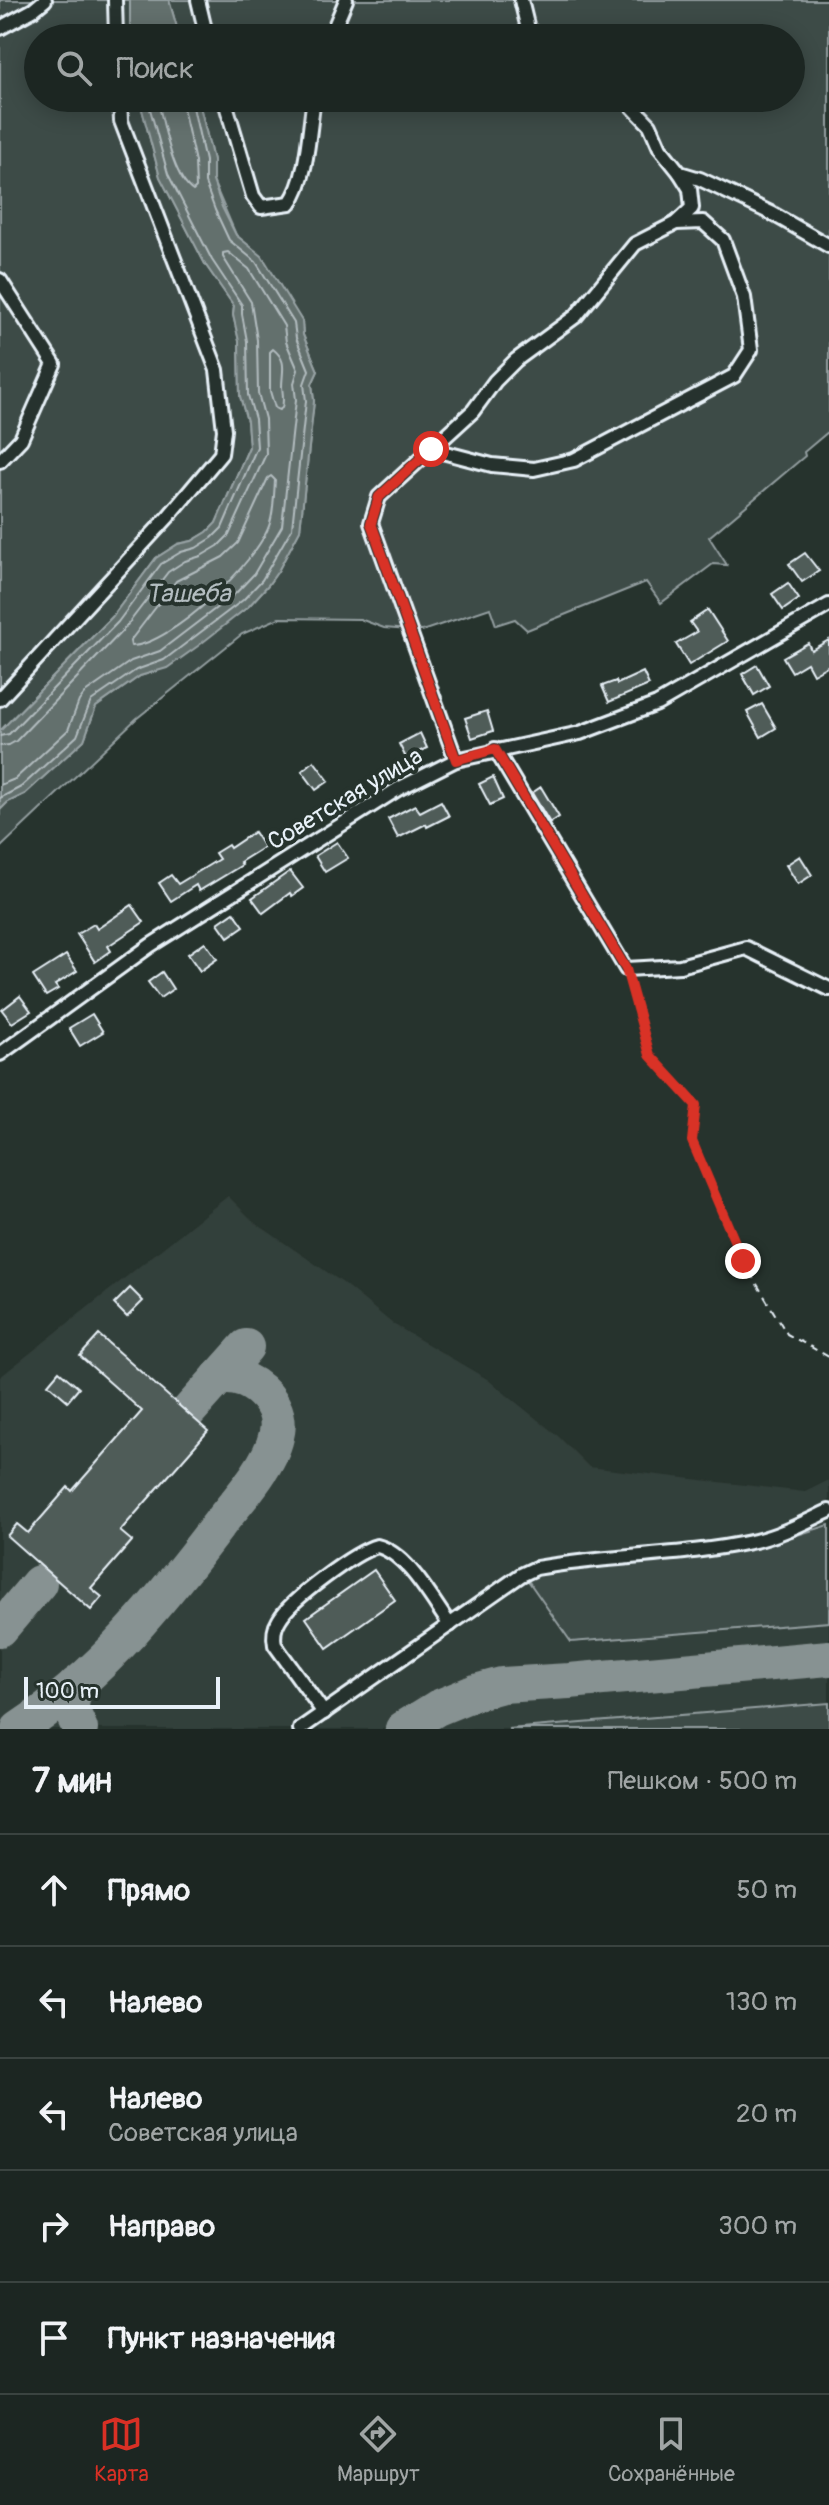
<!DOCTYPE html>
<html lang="ru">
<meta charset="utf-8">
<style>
body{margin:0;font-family:Pangolin,sans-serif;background:#29322f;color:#f1f3f6}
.scale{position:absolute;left:24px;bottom:20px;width:196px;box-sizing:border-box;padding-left:8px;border:4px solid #e8f1f8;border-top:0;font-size:22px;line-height:28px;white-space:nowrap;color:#e8f1f8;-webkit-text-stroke:6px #26332d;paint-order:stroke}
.stop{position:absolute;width:24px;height:24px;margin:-18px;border:6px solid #d93025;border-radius:50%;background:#fff}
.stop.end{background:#d93025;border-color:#fff;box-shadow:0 2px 8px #0008}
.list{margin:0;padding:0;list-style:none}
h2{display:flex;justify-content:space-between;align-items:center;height:104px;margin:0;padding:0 32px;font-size:34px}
h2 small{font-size:26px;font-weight:400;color:#a0a5a5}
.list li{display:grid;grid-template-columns:52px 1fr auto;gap:24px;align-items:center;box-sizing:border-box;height:112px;padding:0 32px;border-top:2px solid #3a4340}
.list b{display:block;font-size:30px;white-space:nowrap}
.list p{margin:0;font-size:26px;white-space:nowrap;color:#a0a5a5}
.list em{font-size:26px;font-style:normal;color:#a0a5a5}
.icon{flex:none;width:44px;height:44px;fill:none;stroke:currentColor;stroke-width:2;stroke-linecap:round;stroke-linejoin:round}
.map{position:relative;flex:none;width:829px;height:1729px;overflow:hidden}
.search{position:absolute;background:#1c2622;box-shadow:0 4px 20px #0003;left:24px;right:24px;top:24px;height:88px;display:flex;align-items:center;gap:20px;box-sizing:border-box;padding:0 28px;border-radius:44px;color:#a0a5a5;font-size:30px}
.sheet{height:664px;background:#1c2622}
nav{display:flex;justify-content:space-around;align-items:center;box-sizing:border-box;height:112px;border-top:2px solid #3a4340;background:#1c2622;font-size:22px;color:#a0a5a5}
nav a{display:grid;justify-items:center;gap:4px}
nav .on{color:#d93025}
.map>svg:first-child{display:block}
</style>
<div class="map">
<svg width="829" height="1729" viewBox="0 0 829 1729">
<rect width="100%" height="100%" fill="#26332d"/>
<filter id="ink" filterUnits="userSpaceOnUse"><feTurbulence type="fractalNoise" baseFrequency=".0125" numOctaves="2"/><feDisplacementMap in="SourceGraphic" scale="16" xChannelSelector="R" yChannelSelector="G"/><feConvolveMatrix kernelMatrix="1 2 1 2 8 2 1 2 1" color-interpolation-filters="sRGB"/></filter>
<g filter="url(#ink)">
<!-- built -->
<polygon fill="#333f3a" points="228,1196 254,1222 343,1283 393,1324 487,1379 558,1436 589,1467 805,1492 829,1480 829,1729 0,1729 0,1377"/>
<!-- green -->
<g fill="#3e4b47" stroke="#939ea0" stroke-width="2">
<polygon points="0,0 130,0 130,28 125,38 38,38 38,98 139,98 160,177 205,264 234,306 233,315 239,341 240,396 247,421 249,447 216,523 207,532 192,541 178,544 156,558 112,617 0,731"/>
<polygon points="169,0 829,0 829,431 804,452 805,456 709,537 727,565 713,564 661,603 646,582 527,630 515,619 496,625 490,608 422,631 384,628 360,619 279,618 242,634 136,719 0,848 0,810 8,802 25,794 84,740 96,707 140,676 167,667 249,606 268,585 278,571 300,530 314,401 312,384 318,371 303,335 302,321 246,244 236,235 213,181 213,160 198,98 791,98 791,38 180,38"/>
<polygon points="829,1525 829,1622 571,1642 527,1579 543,1573 581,1567 701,1557 762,1546"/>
<polygon points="829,1703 829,1729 508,1729"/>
</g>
<!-- water -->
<g fill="#636f6d" stroke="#98a3a5" stroke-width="2">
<polygon points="130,0 169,0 180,38 125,38 130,28"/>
<polygon points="139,98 198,98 213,160 213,181 222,207 236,235 262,256 302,321 303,335 318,371 312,384 314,401 300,530 278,571 268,585 249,606 198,646 167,668 140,676 96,707 84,740 25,794 8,802 0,810 0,731 112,617 156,558 178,544 192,541 207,532 216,523 249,447 247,421 240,396 239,341 233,315 234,306 205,264 160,177"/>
</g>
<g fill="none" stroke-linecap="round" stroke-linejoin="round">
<!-- shore -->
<g stroke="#b3bdc0" stroke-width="2">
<path d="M157,98C164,123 172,177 193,191L196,188L195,162L181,98"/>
<path d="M273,349C288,361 282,370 282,387C283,395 284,400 282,408L279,410L275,408L270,391V352Z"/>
<path d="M271,476L275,480C274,494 274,510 270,523C259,561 170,646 131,646L130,641L176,581L223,557L238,543L268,478Z"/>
<polyline points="0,736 9,734 118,622 161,564 181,552 196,548 212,538 222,528 257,447 255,419 248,395 247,341 242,314 242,305 212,260 168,174 147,98"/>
<polyline points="0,746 9,745 16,741 125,628 168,572 185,561 201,556 218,546 229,535 266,454 265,419 258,393 257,340 251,302 223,257 223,253 228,252 249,269 284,326 286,342 298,370 294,383 296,400 282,526 254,574 236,593 160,651 131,661 85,693 79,701 68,730 15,779 0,785"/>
<polyline points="0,798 21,787 77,736 91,701 136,670 164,660 243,600 262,580 292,528 306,401 304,384 309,370 296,338 294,323 256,262 229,240 215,210 205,183 205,161 191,98"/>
</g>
<!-- taxiway -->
<g stroke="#879292" stroke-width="36">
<polyline points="187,1413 246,1347"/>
<polyline points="0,1629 39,1583"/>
<polyline points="76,1685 70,1707 80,1729"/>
<path d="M19,1729C102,1675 164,1597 223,1519C241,1497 270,1464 276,1437C280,1423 277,1409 267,1397C254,1382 239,1375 219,1377"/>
<polyline points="403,1729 437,1708 476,1692 502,1685 569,1681 829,1658"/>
</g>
</g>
<!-- building -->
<g fill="#505c59" stroke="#e8f1f8" stroke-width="2">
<polygon points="805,553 819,571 802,582 789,564"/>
<polygon points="788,583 799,599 783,610 772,594"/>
<polygon points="708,610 728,641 689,665 676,644 697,632 690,622"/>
<polygon points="829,640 829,665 813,674 807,663 792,672 783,657 808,643 811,650"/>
<polygon points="757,665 769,686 754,695 742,674"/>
<polygon points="643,672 649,685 609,702 602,686 616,681 617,684"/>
<polygon points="762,704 776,728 761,737 747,712"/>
<polygon points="487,711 493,731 472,738 465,718"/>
<polygon points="420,733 427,748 406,758 399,744"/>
<polygon points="314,761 329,781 316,790 302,771"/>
<polygon points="493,777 503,799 490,805 479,784"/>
<polygon points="541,787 559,817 550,823 532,793"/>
<polygon points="441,801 449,816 427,827 426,824 398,838 388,819 415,805 420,812"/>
<polygon points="254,832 264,847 240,862 242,865 199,891 196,885 171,901 159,883 171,875 178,884 219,859 215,853 228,845 230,848"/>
<polygon points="337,842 348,858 325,872 315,856"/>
<polygon points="800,856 812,875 798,884 786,865"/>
<polygon points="290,871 303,888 292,896 290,893 263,913 252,898"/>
<polygon points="132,905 144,922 108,946 111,951 95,962 77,934 94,924 97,929"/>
<polygon points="234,912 244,926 228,937 218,923"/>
<polygon points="205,942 217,959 200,971 188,954"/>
<polygon points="66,955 77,971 55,985 58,989 46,996 33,976"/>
<polygon points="162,972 173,989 160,998 148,982"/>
<polygon points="20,996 31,1011 12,1023 2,1010"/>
<polygon points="92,1014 103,1032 80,1046 69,1028"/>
<polygon points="130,1288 143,1301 127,1317 114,1304"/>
<polygon points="99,1335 208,1431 120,1531 132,1541 91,1588 102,1597 91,1610 7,1536 17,1524 28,1533 68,1487 72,1491 142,1411 80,1356"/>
<polygon points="59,1371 79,1388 68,1401 48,1384"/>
<polygon points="374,1570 395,1600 327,1648 306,1618"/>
</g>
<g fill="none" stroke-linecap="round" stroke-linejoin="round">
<defs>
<g id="minor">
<polyline points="115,0 116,38"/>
<polyline points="198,0 207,38"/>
<polyline points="521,0 528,29 540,38"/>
<polyline points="0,28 33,10 45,0"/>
<polyline points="330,38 346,0"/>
<path d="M224,98L253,196L261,207L290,203C308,178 309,129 314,98"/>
<polyline points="624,98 650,125 660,148 680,173 700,179 773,214 829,246"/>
<polyline points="0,280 54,364 21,439 0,461"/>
<polyline points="431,449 492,465 534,469 574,460 734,376 751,350 744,297 723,240 703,222 676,223"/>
<polyline points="0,699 168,517 221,454 224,430 217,370 121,121 120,98"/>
<polyline points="495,749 626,969 680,966 746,948 829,989"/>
<polyline points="456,760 371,523 379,497 473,411 495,381 516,360 576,316 635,244 676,223 692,208 690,189 680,173"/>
<polyline points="0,1054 151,945 398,789 456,760 580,733 657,704 829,605"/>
<path d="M324,1713L275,1645C273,1636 274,1628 279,1620C290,1600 355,1552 377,1546C407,1553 432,1600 450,1625"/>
<path d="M300,1729L521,1575L536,1568C608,1555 683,1557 755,1541C781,1535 805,1522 829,1511"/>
</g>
</defs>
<!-- minor casing -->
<use href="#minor" stroke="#e8f1f8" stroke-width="18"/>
<!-- path -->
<polyline stroke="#e8f1f8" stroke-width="2" stroke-dasharray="8 6" stroke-linecap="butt" points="630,983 650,1055 696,1105 692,1141 743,1261 787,1334 829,1357"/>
<!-- minor -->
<use href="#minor" stroke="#26332d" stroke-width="12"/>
</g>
</g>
<g fill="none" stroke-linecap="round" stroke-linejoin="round" filter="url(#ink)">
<!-- route -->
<polyline stroke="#d93025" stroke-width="10" points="431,449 379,497 371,523 456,760 495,749 626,969 650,1055 696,1105 692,1141 743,1261"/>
</g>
<g text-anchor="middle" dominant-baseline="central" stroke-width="8" stroke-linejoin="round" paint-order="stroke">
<!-- street labels -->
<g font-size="24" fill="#e8f1f8" stroke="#26332d">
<text transform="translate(345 799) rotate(-31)">Советская улица</text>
</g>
<!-- water labels -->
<g font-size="26" font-style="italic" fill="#b3bdc0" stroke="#26332d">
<text x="188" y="594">Ташеба</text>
</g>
</g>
</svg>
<div class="scale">100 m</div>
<div class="stop" style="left:431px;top:449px"></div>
<div class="stop end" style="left:743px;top:1261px"></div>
<div class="search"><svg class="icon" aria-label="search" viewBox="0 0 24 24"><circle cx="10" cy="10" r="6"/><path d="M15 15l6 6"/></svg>Поиск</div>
</div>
<section class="sheet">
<h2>7 мин<small>Пешком · 500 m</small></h2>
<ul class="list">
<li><svg class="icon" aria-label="ahead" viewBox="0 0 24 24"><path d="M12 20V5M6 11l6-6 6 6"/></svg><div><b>Прямо</b></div><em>50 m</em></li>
<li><svg class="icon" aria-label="left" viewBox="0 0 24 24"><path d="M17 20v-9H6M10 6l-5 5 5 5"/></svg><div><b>Налево</b></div><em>130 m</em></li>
<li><svg class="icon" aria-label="left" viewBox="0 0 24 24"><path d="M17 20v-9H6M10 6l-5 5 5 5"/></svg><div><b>Налево</b><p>Советская улица</p></div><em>20 m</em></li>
<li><svg class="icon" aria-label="right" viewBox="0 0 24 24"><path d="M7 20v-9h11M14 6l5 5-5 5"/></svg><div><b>Направо</b></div><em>300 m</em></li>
<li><svg class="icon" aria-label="arrive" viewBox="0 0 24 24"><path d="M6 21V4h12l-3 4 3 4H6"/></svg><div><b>Пункт назначения</b></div></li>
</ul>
</section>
<nav>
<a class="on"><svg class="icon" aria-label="map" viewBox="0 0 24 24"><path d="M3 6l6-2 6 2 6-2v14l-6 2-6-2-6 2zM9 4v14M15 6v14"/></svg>Карта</a>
<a><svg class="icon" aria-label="directions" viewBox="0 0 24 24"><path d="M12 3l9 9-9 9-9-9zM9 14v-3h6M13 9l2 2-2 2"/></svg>Маршрут</a>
<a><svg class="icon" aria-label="saved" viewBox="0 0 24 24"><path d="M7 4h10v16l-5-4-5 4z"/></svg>Сохранённые</a>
</nav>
